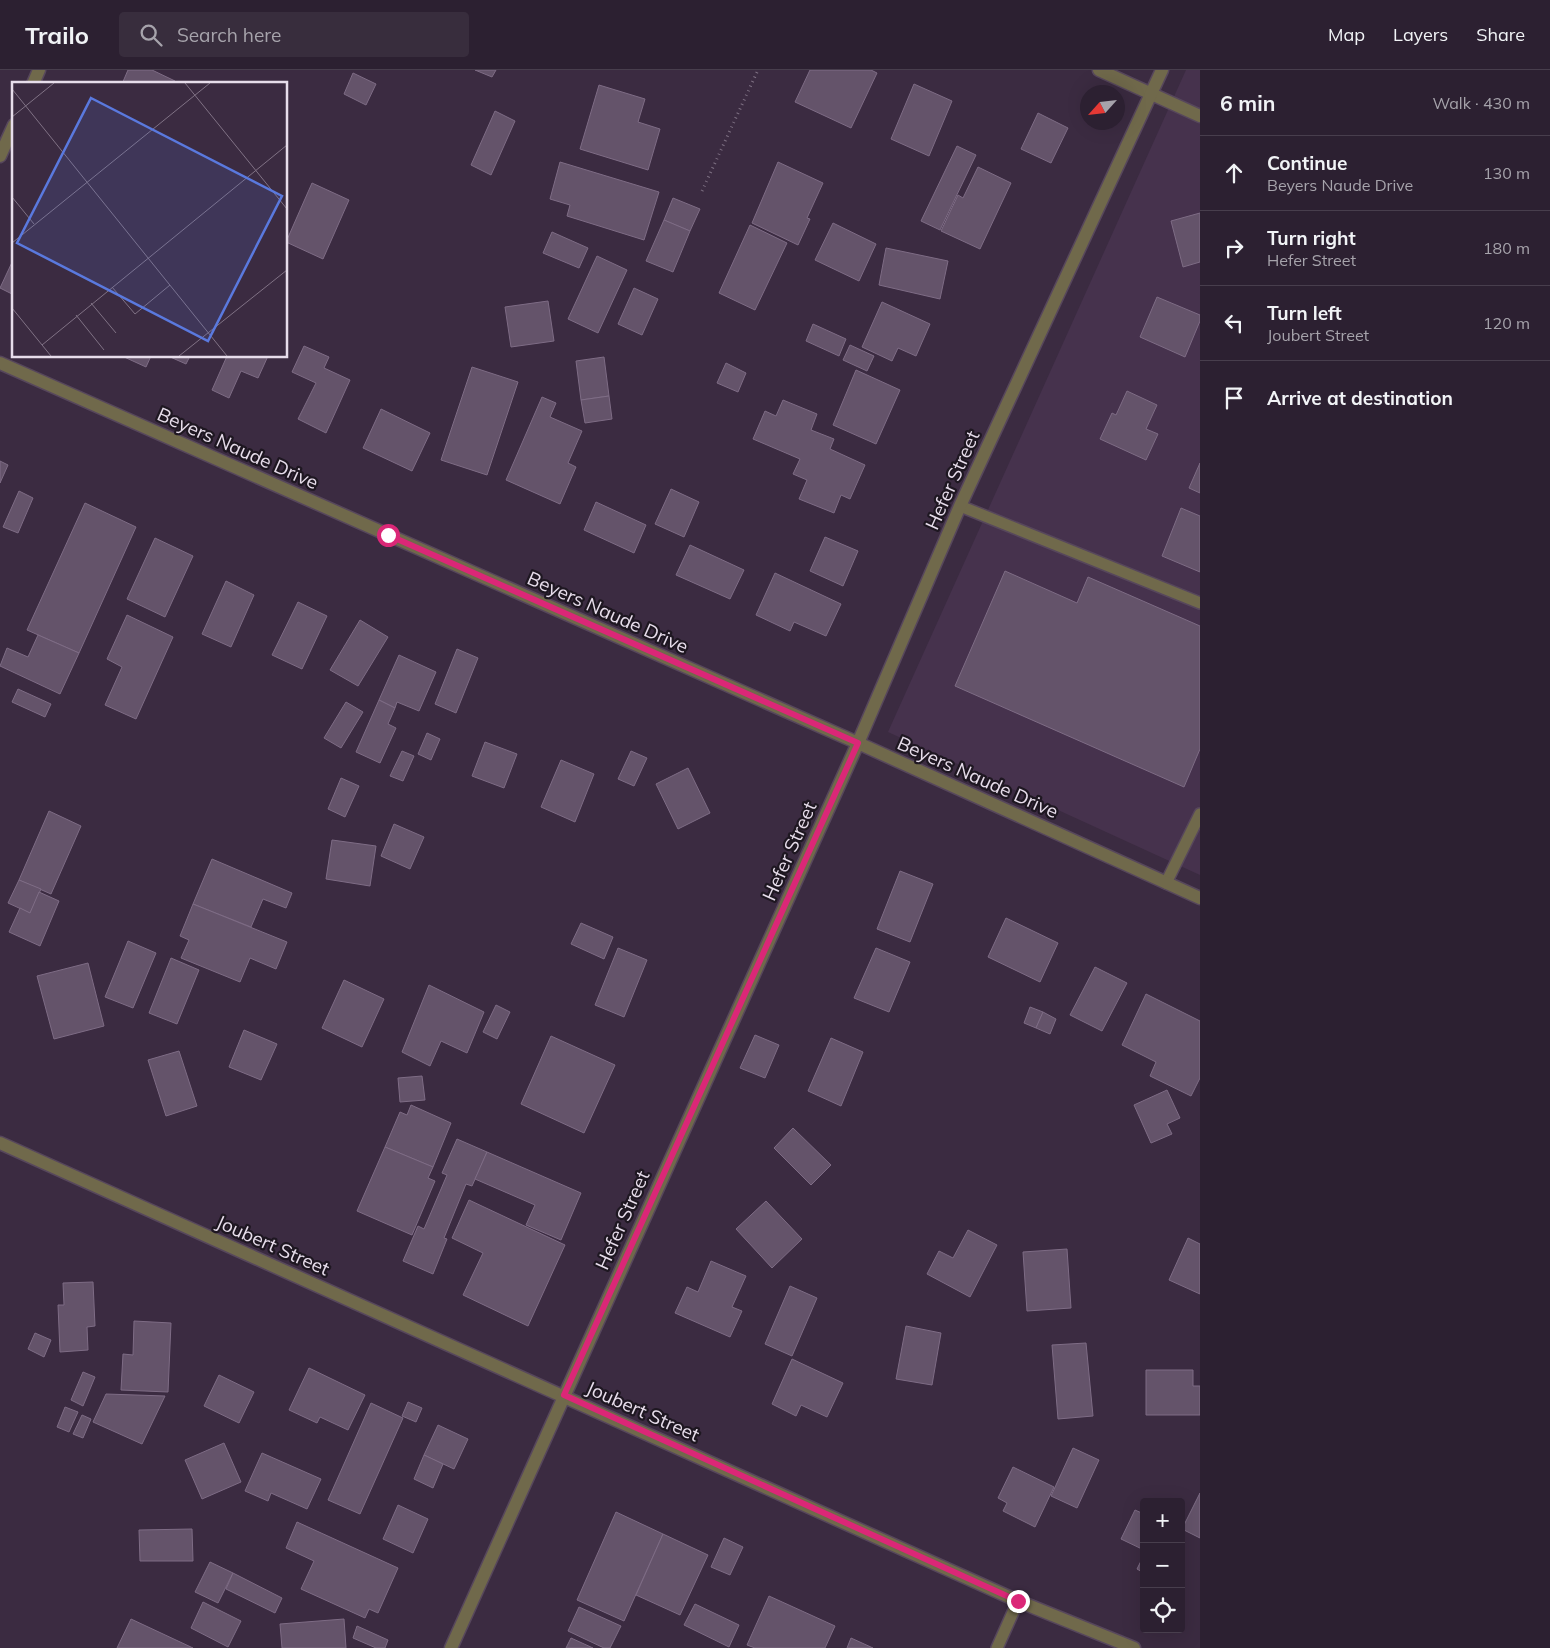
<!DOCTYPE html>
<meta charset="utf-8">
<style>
body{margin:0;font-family:Mulish,sans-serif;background:#382d3d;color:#f1f3f6}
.controls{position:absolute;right:15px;bottom:15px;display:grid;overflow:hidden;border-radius:5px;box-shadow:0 5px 20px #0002}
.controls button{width:45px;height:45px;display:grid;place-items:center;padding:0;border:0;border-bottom:1px solid #483e4d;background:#2c2031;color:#f1f3f6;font:25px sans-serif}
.compass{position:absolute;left:1080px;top:15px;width:45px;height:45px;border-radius:50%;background:#2c2031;box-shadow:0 5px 20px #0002;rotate:243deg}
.stop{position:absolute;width:15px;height:15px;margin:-11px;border:4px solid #db2777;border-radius:50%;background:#fff}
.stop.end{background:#db2777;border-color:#fff;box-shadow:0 1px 5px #0008}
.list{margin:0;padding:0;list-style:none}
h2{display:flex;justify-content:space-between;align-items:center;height:65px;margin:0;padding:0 20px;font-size:21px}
h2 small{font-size:16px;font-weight:400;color:#a6a3ab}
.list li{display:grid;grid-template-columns:32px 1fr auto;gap:15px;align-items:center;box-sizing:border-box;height:75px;padding:0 20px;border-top:1px solid #483e4d}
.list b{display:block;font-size:19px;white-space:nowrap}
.list p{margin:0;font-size:16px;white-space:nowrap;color:#a6a3ab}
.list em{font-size:16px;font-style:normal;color:#a6a3ab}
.icon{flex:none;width:28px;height:28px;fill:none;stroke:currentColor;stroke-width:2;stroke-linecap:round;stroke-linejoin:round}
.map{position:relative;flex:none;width:1200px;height:1578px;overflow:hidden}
header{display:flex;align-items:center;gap:30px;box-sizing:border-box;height:70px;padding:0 25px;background:#2c2031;border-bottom:1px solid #483e4d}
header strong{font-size:24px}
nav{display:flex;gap:28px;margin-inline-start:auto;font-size:18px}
.search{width:350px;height:45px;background:#382d3d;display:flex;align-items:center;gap:12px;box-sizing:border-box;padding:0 18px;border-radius:5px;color:#a6a3ab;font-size:19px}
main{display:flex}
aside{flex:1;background:#2c2031}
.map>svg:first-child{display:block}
</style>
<header>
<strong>Trailo</strong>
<div class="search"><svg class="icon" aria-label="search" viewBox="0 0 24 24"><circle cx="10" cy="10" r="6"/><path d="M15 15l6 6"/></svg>Search here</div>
<nav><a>Map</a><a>Layers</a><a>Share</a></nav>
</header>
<main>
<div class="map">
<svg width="1200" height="1578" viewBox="0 0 1200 1578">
<rect width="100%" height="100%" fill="#3b2b41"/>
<!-- built -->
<polygon fill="#46324d" points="1186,0 1200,0 1200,805 888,662"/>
<!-- building -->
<g fill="#64536a" stroke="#7e6c85">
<polygon points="128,0 152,0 175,11 174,14 122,14"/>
<polygon points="475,0 496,0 492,7"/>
<polygon points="810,0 871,0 877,3 851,58 795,32"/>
<polygon points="353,3 376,14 366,35 344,24"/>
<polygon points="914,14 952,31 929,86 891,69"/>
<polygon points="599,15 645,29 638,52 660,59 648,100 580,79"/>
<polygon points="495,41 515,51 491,105 471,95"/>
<polygon points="1038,43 1068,58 1051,93 1021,79"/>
<polygon points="957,76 976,85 940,160 921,151"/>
<polygon points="560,92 659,122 644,170 567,146 570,135 550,129"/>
<polygon points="778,92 823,113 807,148 810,149 798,175 752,153"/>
<polygon points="978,97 1011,113 980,179 941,161 958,125 963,128"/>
<polygon points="312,113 349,130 323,189 286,172"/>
<polygon points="673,128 700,139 690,161 664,150"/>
<polygon points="1200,143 1200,192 1183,197 1171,151"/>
<polygon points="664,150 690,161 673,202 646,191"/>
<polygon points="833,153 876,174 859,211 815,190"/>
<polygon points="750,155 787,173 755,240 719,223"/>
<polygon points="552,162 588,178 579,198 543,183"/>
<polygon points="886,178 948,191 940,229 879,215"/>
<polygon points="597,186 627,200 598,263 568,249"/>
<polygon points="14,188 14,225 0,218"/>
<polygon points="634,218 658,229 642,265 618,254"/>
<polygon points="1157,227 1200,245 1200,251 1185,287 1140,267"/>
<polygon points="548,231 554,271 511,277 505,237"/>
<polygon points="882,232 930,254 916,286 898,278 892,291 862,277"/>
<polygon points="813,254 846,269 839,286 806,271"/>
<polygon points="850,275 874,286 867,301 843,290"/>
<polygon points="304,276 329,287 324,298 350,310 326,363 298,349 316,313 292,302"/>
<polygon points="122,286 151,286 146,297"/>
<polygon points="168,286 190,286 186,294"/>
<polygon points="227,286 268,286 258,308 241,301 229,328 212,320"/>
<polygon points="604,287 609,326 581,330 576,291"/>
<polygon points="726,293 746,303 738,322 717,313"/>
<polygon points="472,297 518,312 487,405 441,390"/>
<polygon points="856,300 900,320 876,374 833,355"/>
<polygon points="1127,321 1157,335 1146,359 1158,364 1146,390 1100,369 1112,343 1116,345"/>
<polygon points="609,326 612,349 585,353 581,330"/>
<polygon points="542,327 556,333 550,347 582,361 568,393 576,397 560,434 506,410"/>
<polygon points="783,330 817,344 811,360 834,369 830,379 865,395 850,429 841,425 834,443 799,429 807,410 793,404 800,389 753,369 765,341 776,346"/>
<polygon points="381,339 430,363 412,401 363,378"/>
<polygon points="0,391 8,395 0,413"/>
<polygon points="1200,393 1200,423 1189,418"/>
<polygon points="671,419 699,432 684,467 655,454"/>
<polygon points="19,421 33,428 18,463 3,457"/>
<polygon points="596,432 646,455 634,483 584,460"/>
<polygon points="85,433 136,457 79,583 27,560"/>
<polygon points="1181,438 1200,446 1200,502 1162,486"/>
<polygon points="825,467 858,481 843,516 810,501"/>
<polygon points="155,468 193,486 165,547 127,529"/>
<polygon points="690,475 744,500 730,529 676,505"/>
<polygon points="1005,501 1077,533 1088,507 1200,556 1200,679 1184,717 955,616"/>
<polygon points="775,503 841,534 826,566 794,552 790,561 756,545"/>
<polygon points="226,511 254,525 231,577 202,564"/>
<polygon points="298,532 327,546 302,599 272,585"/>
<polygon points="127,545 173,567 136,649 105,635 122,597 107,589"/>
<polygon points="360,550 388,567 358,616 330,600"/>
<polygon points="38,565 79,583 60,624 0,596 7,578 28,587"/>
<polygon points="457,579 478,588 456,643 435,634"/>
<polygon points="399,585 436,602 419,641 397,632 395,638 379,630"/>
<polygon points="18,619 51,634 45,647 12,632"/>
<polygon points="379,630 395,638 388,654 396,658 380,693 356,682"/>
<polygon points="346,632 363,642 341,678 324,668"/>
<polygon points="427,663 440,669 431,690 418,684"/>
<polygon points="485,672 517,684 504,718 472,706"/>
<polygon points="402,681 414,686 403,711 390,706"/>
<polygon points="631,681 647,688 634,716 618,709"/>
<polygon points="561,690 594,704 575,752 541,737"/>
<polygon points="688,698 710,743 678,759 656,714"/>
<polygon points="341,708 359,716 345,747 328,739"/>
<polygon points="49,741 81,756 51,824 19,810"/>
<polygon points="394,754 424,767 410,799 381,786"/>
<polygon points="332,770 376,776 370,816 326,809"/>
<polygon points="212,789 292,823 286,838 263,829 251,857 193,834"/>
<polygon points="900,801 933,814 910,872 877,859"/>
<polygon points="19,810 41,819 30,843 8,833"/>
<polygon points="39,822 59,831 40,876 9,862 20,838 30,843"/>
<polygon points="193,834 287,872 276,899 250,888 240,912 181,888 189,870 180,866"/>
<polygon points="1006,848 1058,873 1040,912 988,887"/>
<polygon points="581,853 613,867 604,889 571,874"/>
<polygon points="128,871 156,883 133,938 105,927"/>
<polygon points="618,878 647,890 624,947 595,935"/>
<polygon points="876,878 910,892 889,942 854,928"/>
<polygon points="171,888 199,900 177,954 149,943"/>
<polygon points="88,893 104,956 54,969 37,906"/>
<polygon points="1095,897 1127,913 1102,961 1070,945"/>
<polygon points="344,910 384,929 362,977 322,958"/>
<polygon points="429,915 484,942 467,983 441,971 430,996 402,982"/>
<polygon points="1146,924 1200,951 1200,1008 1191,1026 1150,1006 1156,992 1122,975"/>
<polygon points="496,935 510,942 497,969 483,962"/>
<polygon points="1030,937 1043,942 1036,958 1024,953"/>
<polygon points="1043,942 1056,949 1050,964 1036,958"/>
<polygon points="244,960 277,974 261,1010 229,997"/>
<polygon points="755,965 779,975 765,1008 740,998"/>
<polygon points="551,966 615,995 584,1063 521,1034"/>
<polygon points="831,968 863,982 841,1036 808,1021"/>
<polygon points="179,981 197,1036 166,1046 148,990"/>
<polygon points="422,1006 425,1030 400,1032 398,1008"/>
<polygon points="1167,1020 1180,1048 1167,1054 1172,1064 1151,1073 1134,1035"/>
<polygon points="411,1035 451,1053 433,1097 385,1077 400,1042 407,1045"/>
<polygon points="793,1058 831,1095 811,1115 774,1078"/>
<polygon points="457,1069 487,1082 472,1116 466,1114 444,1168 447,1169 433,1204 403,1191 418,1156 424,1159 447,1105 442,1103"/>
<polygon points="385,1077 433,1097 428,1108 435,1111 412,1165 357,1141"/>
<polygon points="487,1082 581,1123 561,1170 526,1155 535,1135 475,1109"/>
<polygon points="469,1130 565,1175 528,1256 463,1225 483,1183 452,1168"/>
<polygon points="766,1131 802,1169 772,1198 736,1159"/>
<polygon points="968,1160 997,1175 970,1227 927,1204 939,1181 953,1188"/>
<polygon points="1188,1168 1200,1174 1200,1224 1169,1210"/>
<polygon points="1067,1179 1071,1238 1027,1241 1023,1182"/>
<polygon points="711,1191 746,1206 732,1237 742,1241 730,1267 675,1243 687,1217 698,1222"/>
<polygon points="93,1212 95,1256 87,1257 88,1280 60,1282 58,1235 64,1235 63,1213"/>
<polygon points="790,1216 817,1228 792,1286 765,1274"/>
<polygon points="134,1251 171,1253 168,1322 121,1320 123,1284 133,1285"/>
<polygon points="906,1256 941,1263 932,1315 896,1309"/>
<polygon points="35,1263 51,1270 44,1287 28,1279"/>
<polygon points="1086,1273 1093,1346 1058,1349 1052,1275"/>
<polygon points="792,1289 843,1313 827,1347 801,1335 796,1346 772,1334"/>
<polygon points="309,1298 365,1325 348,1360 320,1347 317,1353 289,1340"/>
<polygon points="1146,1300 1193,1300 1193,1316 1200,1316 1200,1345 1146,1345"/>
<polygon points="83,1302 95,1307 83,1336 71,1330"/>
<polygon points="219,1305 254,1322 239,1353 204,1336"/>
<polygon points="106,1324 165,1326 142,1374 93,1352"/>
<polygon points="408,1332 422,1338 416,1352 402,1346"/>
<polygon points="371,1333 403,1348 360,1444 328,1430"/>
<polygon points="65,1337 78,1342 69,1362 57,1357"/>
<polygon points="82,1345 91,1349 83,1368 73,1364"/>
<polygon points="438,1355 468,1369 454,1399 424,1385"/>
<polygon points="224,1373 241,1412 202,1429 185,1390"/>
<polygon points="1073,1378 1099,1390 1077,1438 1051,1426"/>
<polygon points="262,1383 321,1409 307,1439 271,1423 268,1431 245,1421"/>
<polygon points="424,1385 443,1394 433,1418 414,1409"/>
<polygon points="1013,1397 1054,1417 1035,1457 1003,1441 1007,1433 998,1428"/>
<polygon points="1200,1423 1200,1468 1182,1459"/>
<polygon points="398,1435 428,1449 413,1483 383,1469"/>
<polygon points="1135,1440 1144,1444 1144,1480 1121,1469"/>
<polygon points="616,1442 663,1464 624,1551 577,1530"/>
<polygon points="297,1452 398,1498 378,1543 369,1539 365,1548 301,1519 314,1491 286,1478"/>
<polygon points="192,1459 193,1491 140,1491 139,1460"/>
<polygon points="663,1464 708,1485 680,1545 636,1525"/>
<polygon points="724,1468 743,1477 730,1505 711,1497"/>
<polygon points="1144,1485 1144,1503 1137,1499"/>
<polygon points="210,1492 233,1503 218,1533 195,1522"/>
<polygon points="233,1503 282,1528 275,1543 226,1519"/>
<polygon points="769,1526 835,1556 825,1578 755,1578 747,1575"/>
<polygon points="203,1532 241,1551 228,1577 191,1558"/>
<polygon points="695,1534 739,1555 729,1577 684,1555"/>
<polygon points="579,1537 621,1556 610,1578 604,1578 568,1561"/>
<polygon points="131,1549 193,1578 117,1578"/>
<polygon points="344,1549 346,1578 282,1578 280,1554"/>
<polygon points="357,1556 388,1570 385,1578 376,1578 353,1568"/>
<polygon points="571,1568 593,1578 566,1578"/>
<polygon points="851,1568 873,1578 847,1578"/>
</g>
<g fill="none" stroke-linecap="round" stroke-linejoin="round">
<defs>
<g id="service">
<polyline points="960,436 1200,533"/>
<polyline points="1166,813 1200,744"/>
<polyline points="997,1578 1018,1531"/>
</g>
<g id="minor">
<polyline points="1099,0 1200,46"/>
<polyline points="33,14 39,0"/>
<polyline points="0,86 14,55"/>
<polyline points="0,293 858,673 1200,828"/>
<polyline points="0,1073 1018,1531 1134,1578"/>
<polyline points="451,1578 858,673 960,436 1162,0"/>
</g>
</defs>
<!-- service casing -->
<use href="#service" stroke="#57475c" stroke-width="14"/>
<!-- minor casing -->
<use href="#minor" stroke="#57475c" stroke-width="15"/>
<!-- path -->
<polyline stroke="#7d6f82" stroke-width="3" stroke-dasharray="1 4" stroke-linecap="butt" points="702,121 758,0"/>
<!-- service -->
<use href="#service" stroke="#70694b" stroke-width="11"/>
<!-- minor -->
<use href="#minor" stroke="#70694b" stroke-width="12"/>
</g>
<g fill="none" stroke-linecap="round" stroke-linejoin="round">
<!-- route -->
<polyline stroke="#db2777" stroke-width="6" points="388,465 858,673 564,1325 1018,1531"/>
</g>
<g text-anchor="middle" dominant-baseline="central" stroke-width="4.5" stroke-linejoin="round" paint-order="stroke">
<!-- street labels -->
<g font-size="19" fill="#e7ddeb" stroke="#1e1721">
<text transform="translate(238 378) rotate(24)">Beyers Naude Drive</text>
<text transform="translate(952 410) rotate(-66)">Hefer Street</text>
<text transform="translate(608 542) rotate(24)">Beyers Naude Drive</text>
<text transform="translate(978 707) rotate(24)">Beyers Naude Drive</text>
<text transform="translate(789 781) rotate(-66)">Hefer Street</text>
<text transform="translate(622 1150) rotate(-66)">Hefer Street</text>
<text transform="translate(273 1175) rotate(24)">Joubert Street</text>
<text transform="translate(643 1341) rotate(24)">Joubert Street</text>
</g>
</g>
<!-- overview -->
<g transform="translate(12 12)">
<rect width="275" height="275" fill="#3b2b41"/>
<path fill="none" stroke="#807285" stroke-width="1" d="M173,1L275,127M0,7L215,274M0,35L42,1M0,115L22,142M0,161L198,1M100,205L123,232L158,203M79,221L104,251M0,226L39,274M64,233L92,268M30,263L275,63M167,274L275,188"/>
<path fill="#5a79de" fill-opacity="0.15" stroke="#5a79de" stroke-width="2.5" d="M79,16L270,114L196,259L5,161Z"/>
<rect width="275" height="275" fill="none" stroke="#e7ddeb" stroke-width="2.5"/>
</g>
</svg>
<div class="controls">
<button>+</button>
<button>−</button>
<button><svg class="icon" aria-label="locate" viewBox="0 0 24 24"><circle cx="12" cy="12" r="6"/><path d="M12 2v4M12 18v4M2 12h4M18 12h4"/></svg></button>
</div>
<svg class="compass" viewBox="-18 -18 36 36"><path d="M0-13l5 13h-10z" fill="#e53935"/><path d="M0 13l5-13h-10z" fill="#a6a3ab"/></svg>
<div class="stop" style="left:388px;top:465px"></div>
<div class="stop end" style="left:1018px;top:1531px"></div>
</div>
<aside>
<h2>6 min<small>Walk · 430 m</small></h2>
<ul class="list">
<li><svg class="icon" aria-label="ahead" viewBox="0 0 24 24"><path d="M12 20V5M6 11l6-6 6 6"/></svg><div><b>Continue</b><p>Beyers Naude Drive</p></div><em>130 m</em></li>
<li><svg class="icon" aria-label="right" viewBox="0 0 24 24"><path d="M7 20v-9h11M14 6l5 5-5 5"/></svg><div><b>Turn right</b><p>Hefer Street</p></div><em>180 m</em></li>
<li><svg class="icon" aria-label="left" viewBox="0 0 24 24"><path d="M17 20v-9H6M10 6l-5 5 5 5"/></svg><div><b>Turn left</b><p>Joubert Street</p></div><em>120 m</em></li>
<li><svg class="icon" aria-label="arrive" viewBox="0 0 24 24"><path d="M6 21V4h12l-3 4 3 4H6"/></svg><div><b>Arrive at destination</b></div></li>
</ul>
</aside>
</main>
